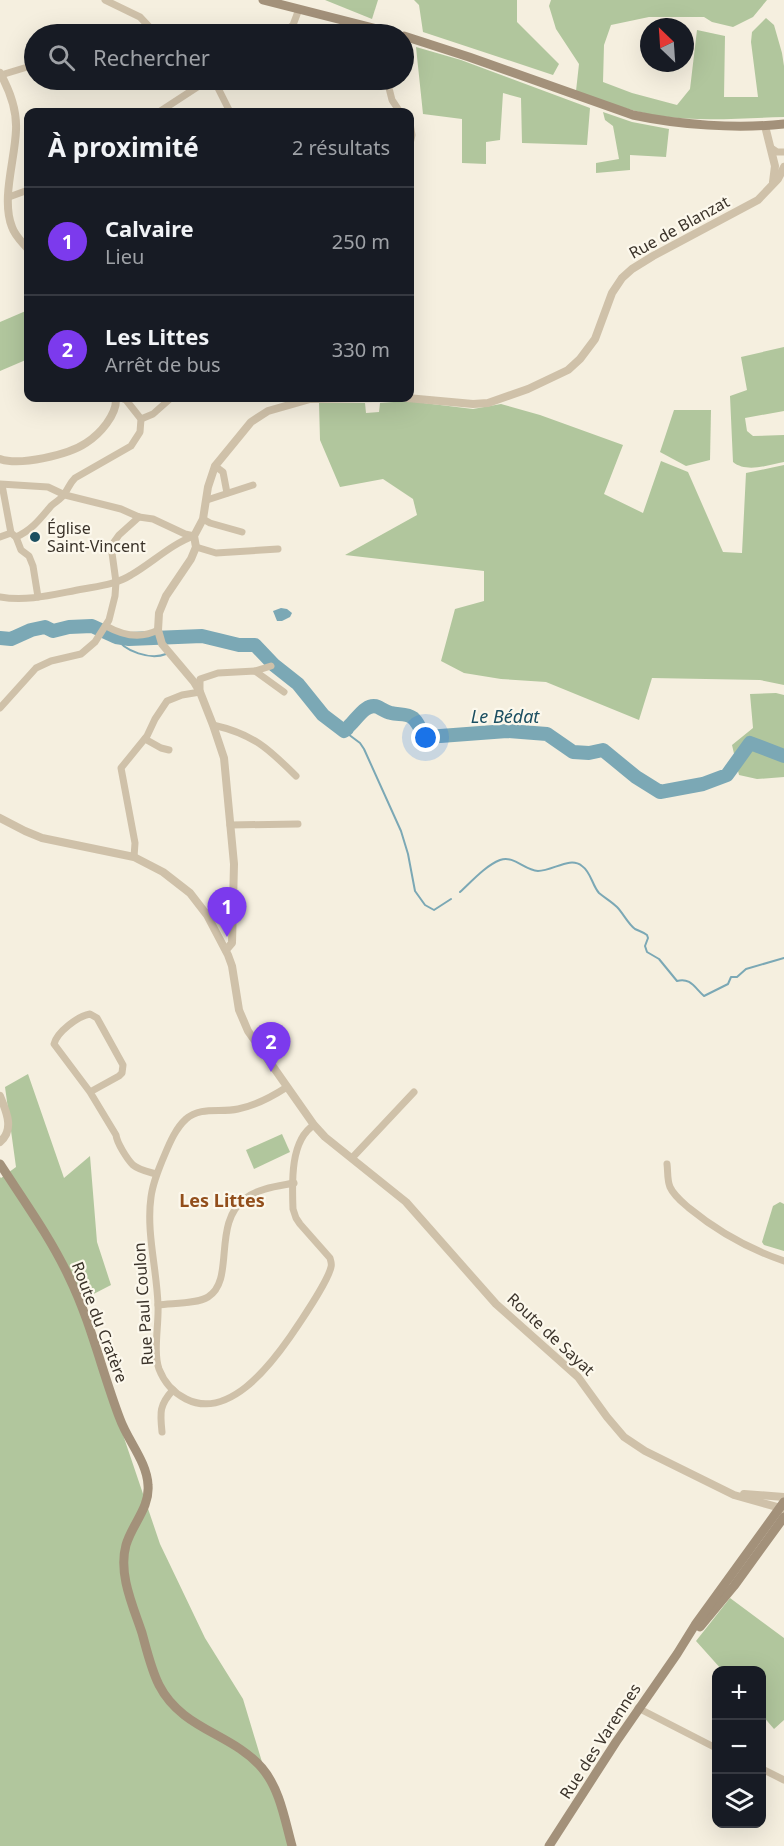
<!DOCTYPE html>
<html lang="fr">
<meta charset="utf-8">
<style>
body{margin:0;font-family:"Noto Sans",sans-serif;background:#242831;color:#f1f3f6}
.controls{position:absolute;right:18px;bottom:18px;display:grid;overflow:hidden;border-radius:12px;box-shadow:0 6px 24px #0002}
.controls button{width:54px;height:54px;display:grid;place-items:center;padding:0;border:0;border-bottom:2px solid #363941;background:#171b24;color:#f1f3f6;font:30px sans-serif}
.compass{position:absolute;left:640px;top:18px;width:54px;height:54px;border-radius:50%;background:#171b24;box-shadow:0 6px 24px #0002;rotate:335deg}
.you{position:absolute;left:426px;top:738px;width:21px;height:21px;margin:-15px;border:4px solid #fff;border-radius:50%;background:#1a73e8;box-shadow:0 0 0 9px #1a73e833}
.badge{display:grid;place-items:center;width:39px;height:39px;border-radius:50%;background:#7c3aed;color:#fff;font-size:20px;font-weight:700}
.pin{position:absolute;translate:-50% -50px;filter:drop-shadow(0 2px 3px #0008)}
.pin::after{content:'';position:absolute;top:32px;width:21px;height:18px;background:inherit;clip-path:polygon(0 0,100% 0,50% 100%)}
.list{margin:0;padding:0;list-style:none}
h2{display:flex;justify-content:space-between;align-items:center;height:78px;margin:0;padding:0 24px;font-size:26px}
h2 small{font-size:20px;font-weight:400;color:#9ea1a6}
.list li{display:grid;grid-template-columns:39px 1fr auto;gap:18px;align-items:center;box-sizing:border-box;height:108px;padding:0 24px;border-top:2px solid #363941}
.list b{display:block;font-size:22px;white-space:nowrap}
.list p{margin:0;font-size:20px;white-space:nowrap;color:#9ea1a6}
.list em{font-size:20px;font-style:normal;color:#9ea1a6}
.icon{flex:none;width:33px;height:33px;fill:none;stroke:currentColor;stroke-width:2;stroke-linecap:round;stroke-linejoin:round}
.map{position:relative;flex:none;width:784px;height:1846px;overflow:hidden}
.search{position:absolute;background:#171b24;box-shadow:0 6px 24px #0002;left:24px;top:24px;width:390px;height:66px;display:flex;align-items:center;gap:15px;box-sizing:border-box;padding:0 21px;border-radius:33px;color:#9ea1a6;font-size:22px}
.panel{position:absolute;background:#171b24;box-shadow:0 6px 24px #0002;left:24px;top:108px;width:390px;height:294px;border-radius:12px}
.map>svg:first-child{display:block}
</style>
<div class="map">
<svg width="784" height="1846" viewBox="0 0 784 1846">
<rect width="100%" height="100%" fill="#f5efdf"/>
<!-- green -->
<g fill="#b1c69d">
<polygon points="325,0 378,0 372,19"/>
<polygon points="414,0 517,0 517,22 559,64 553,75 423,32 419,5"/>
<path d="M551,0H767L753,17L733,27L712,22L704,17H649L611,25L604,45L603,82L632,93L677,105L690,89L697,30L725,36L724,97H758L751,42L752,32L766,18L774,25L782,53L784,66V117C743,118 701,122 660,116C632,112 603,101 576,91L579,64L556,29L549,6Z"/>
<polygon points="416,47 461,60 590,108 587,145 522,143 521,98 503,93 500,140 486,142 486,164 462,163 462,119 423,114"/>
<polygon points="603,112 632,122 669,129 666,157 630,155 630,170 596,173 596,163 619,159 613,126 605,120"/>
<polygon points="28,310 28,359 0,371 0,322"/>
<path d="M784,347V411L745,418L747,431L753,436L784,435V462C769,465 746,473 733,462L730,396L747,390L741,357Z"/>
<polygon points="407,401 473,409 501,404 540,415 623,445 604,494 643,513 661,461 688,472 723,552 742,553 746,473 784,465 784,685 760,680 652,678 639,720 546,682 501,679 464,673 441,661 455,609 484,601 484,571 345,555 417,515 413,499 383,479 340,487 320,440 319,403 365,403 366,413 379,412 380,403"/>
<polygon points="674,410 711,410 710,460 686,466 660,452"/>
<polygon points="776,693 784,695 784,777 757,779 739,775 732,745 753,728 750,694"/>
<polygon points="28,1074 64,1178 90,1156 97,1242 111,1285 78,1302 160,1544 205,1638 243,1699 265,1772 292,1846 0,1846 0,1177 1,1178 16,1167 5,1087"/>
<polygon points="282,1134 290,1152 254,1169 246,1150"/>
<polygon points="780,1202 784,1204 784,1251 764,1245 762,1242 773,1206"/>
<polygon points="730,1598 784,1638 784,1720 774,1729 762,1715 762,1670 722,1670 696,1641"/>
</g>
<!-- water -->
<polygon fill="#7ba8b5" points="281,608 287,609 292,613 290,617 282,621 277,621 273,611"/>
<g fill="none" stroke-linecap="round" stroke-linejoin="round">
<!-- stream -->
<g stroke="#7ba8b5" stroke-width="2">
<path d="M116,637C124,652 151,660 166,654"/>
<polyline points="344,731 360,743 364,749 401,831 408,854 415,891 425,905 434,910 451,899"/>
<path d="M460,892C472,881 485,866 500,860C514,855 524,870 538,871C553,871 570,856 582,866C591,872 592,885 599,893C605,898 612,902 617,907C623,913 628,924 635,929C639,931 643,932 647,935L648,938L645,946L647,952L659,959L677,981C690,977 695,988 704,996L728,984L731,977H737L746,969L784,958"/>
</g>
<!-- river -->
<g stroke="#7ba8b5" stroke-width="14">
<polyline points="0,638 11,639 31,630 45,627 53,631 69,627 92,626 116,637 129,639 202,636 239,645 255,645 274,665 298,684 323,715 344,731 347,729"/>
<path d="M349,726C357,719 366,702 378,707C382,709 386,712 391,713C398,715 407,713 413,718C419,723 420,732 427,737L507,731L547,734L573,752L589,753L603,750L636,777L660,792L703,784L727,775L750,743L784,756"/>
</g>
<!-- minor -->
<g stroke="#cfc1a9" stroke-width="7">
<polyline points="105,0 140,17 155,33"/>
<polyline points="144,34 156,34"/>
<polyline points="282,34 293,25 299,9"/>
<polyline points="1,75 34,65"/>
<polyline points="214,80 230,112"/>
<polyline points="387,80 392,100 400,112"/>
<polyline points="159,112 208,80"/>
<polyline points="410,123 412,135 410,144"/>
<polyline points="771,148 777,152 784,152"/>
<polyline points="9,197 28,190"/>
<polyline points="141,419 153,414 171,398"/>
<polyline points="215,466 223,472 227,493"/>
<polyline points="0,484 48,487 65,495 121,509 139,517 153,519 185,534 194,536"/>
<polyline points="2,485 11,533"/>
<polyline points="207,500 253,485"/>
<polyline points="203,519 210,523 242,532"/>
<path d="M0,537L11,533L16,537C32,530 40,519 51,506C55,502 62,499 65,493C69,487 70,483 75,478L131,446L140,432L141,419L126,400L121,398"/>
<polyline points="16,537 21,550 29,556 33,566 38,597"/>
<polyline points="196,547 216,553 278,549"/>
<path d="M0,597C28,602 55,594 83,589C99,586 117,584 131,575C152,563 171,544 194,536"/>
<path d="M106,626C122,635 141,639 158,630"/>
<polyline points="255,671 271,666"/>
<polyline points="0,708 36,668 51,661 81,654 95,642 109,620 115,596 116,582 112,553 114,542 119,535 139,517"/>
<path d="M213,725C253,734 268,748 296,776"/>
<polyline points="145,739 161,748 169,750"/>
<polyline points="230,825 298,824"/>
<polyline points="134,857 135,843 121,768 147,736 155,719 167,701 182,695 200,692 200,679 218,673 255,671 284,692"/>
<path d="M287,1087C273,1096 254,1106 238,1109C220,1113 201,1106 186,1119C176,1128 170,1142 165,1154C159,1168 153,1182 151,1197C146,1232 157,1270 158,1305C159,1324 153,1352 159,1369C164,1382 174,1393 186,1399C228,1420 269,1367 290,1337C299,1324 328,1281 331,1267C332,1264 331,1262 330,1258L300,1224L296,1218L293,1209C292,1183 290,1140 314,1125"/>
<path d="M90,1092L119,1076L122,1073L123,1065L97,1018L90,1014C78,1016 57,1032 54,1044L90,1092L116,1135C117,1143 127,1159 133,1165C139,1170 149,1172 156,1174"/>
<polyline points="352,1158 414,1092"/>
<path d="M667,1164C668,1171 667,1180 670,1187C674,1196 682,1202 689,1208C717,1231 749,1249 784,1261"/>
<path d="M158,1305C172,1303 197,1304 208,1297C236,1280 211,1222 246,1198C259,1188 279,1186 294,1183"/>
<path d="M162,1432C160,1413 159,1405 173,1390"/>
<polyline points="638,1708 716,1748"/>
<polyline points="762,1769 784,1780"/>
</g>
<!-- tertiary -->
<g stroke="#cfc1a9" stroke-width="8">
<path d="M0,73C10,91 17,110 16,130C15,160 1,199 12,227C15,236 22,242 28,249"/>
<polyline points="765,126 775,166 773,182"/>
<polyline points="407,398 473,404 488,403 528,389 568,370 580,359 595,339 612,293 622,278 632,269 653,256 758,200 778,179 784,167"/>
<path d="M0,459C20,466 68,455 86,443C100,434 117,415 116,398"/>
<polyline points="0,818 25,831 42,838 134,857 163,872 190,893 207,915 228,955 232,966 239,1010 248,1031 314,1125 325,1137 406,1202 496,1304 578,1377 607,1417 624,1437 645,1451 734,1495 784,1509"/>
<polyline points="226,950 232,943 234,864 224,758 213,725 200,692 194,682 162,644 158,630 159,613 166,596 191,559 196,547 194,536 203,519 208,487 215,466 251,422 268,411 310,399 374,398"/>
<path d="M0,1096C6,1111 15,1129 0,1142"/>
<polyline points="744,1494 784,1497"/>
</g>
<!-- secondary -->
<g stroke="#a3917a" stroke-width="9">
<polyline points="263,0 397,34"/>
<path d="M404,36L469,57L633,115C680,125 736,129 784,124"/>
<path d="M0,1164C24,1201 50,1237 69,1277C91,1322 102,1372 120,1419C128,1441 147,1462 148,1485C150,1508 132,1524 126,1545C118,1574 133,1606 142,1633C147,1651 151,1669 159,1685C182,1730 232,1733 262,1768C280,1789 285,1821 292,1846"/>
<polyline points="700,1627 734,1586 784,1517"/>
<polyline points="549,1846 616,1742 677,1654 695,1625 784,1502"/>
</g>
</g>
<!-- markers -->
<circle fill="#1b4f61" stroke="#fcf8ec" stroke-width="2" cx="35" cy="537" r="6"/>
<g text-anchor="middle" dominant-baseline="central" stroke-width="4.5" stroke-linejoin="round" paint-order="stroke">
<!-- street labels -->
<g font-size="16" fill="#3b332a" stroke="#fcf8ec">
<text transform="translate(679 227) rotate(-29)">Rue de Blanzat</text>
<text transform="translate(143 1304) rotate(-94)">Rue Paul Coulon</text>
<text transform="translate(100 1322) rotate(69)">Route du Cratère</text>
<text transform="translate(551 1334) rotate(43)">Route de Sayat</text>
<text transform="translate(600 1741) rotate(-57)">Rue des Varennes</text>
</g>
<!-- poi labels -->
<g font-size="16" fill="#3b332a" stroke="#fcf8ec" text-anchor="start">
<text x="47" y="528">Église<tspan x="47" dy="18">Saint-Vincent</tspan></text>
</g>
<!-- water labels -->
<g font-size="18" font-style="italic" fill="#1b4f61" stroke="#fcf8ec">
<text x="505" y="716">Le Bédat</text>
</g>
<!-- neighbourhood labels -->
<g font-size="18" font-weight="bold" fill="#924e1b" stroke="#fcf8ec">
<text x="222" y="1200">Les Littes</text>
</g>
</g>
</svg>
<div class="controls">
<button>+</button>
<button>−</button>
<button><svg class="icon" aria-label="layers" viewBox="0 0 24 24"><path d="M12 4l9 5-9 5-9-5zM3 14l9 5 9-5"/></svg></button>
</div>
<svg class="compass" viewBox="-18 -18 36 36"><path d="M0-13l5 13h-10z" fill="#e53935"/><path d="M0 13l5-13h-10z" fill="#9ea1a6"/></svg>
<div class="you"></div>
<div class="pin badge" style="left:227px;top:937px">1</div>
<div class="pin badge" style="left:271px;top:1072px">2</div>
<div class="search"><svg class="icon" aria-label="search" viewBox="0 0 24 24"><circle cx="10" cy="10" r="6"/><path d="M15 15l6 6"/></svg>Rechercher</div>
<section class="panel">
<h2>À proximité<small>2 résultats</small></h2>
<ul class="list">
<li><span class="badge">1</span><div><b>Calvaire</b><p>Lieu</p></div><em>250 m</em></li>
<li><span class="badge">2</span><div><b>Les Littes</b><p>Arrêt de bus</p></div><em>330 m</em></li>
</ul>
</section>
</div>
